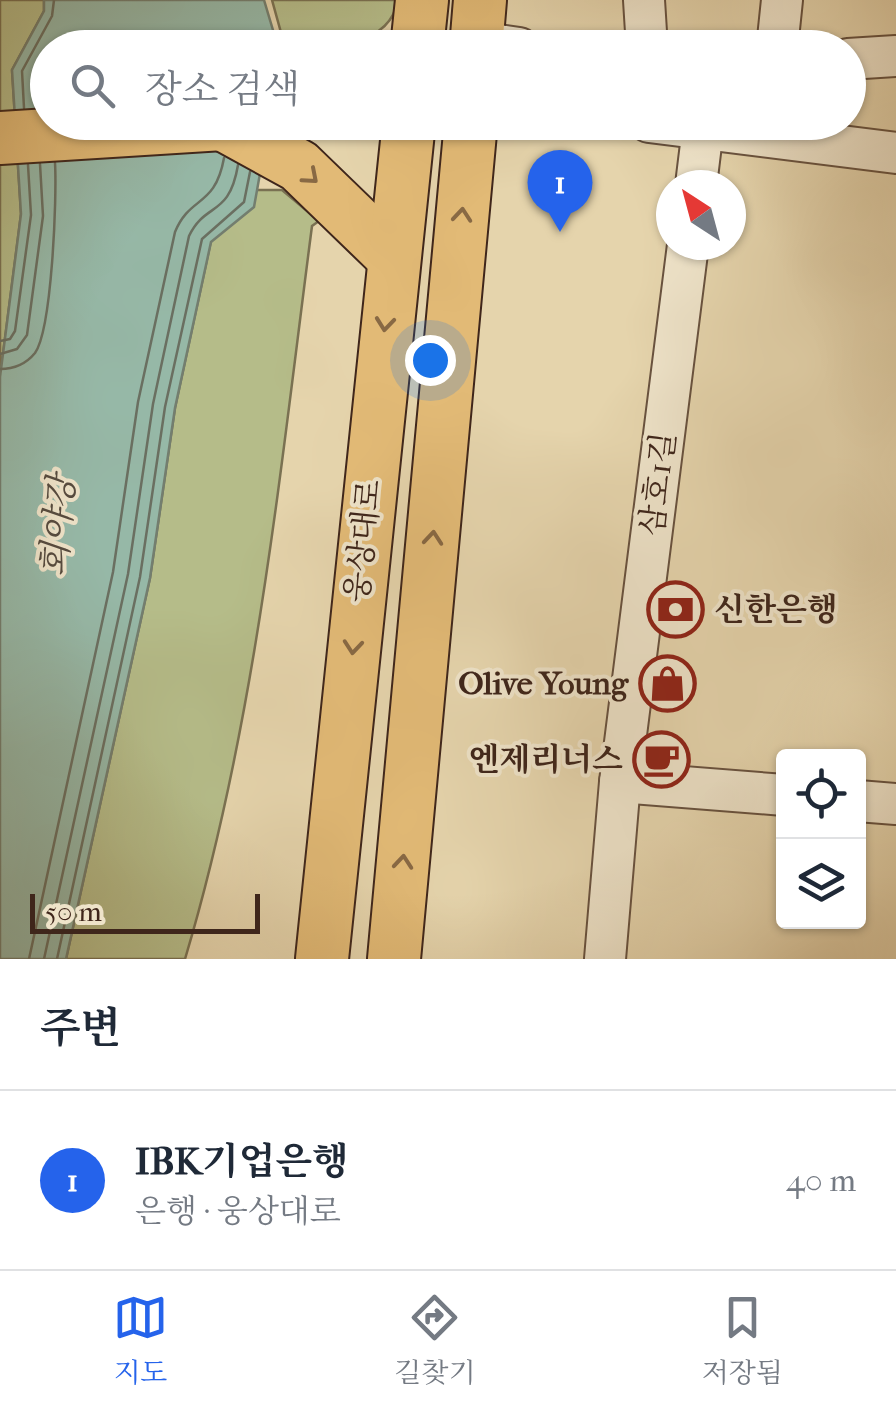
<!DOCTYPE html>
<html lang="ko">
<meta charset="utf-8">
<style>
body{margin:0;font-family:"IM FELL French Canon","Noto Serif KR",serif;background:#f2f2f3;color:#1f2937}
.controls{position:absolute;right:30px;bottom:30px;display:grid;overflow:hidden;border-radius:10px;box-shadow:0 2px 8px #0004}
.controls button{width:90px;height:90px;display:grid;place-items:center;padding:0;border:0;border-bottom:2px solid #e0e1e3;background:#fff;color:#1f2937;font:50px sans-serif}
.compass{position:absolute;left:656px;top:170px;width:90px;height:90px;border-radius:50%;background:#fff;box-shadow:0 2px 8px #0004;rotate:324deg}
.scale{position:absolute;left:30px;bottom:25px;width:230px;box-sizing:border-box;padding-left:10px;border:5px solid #3f261b;border-top:0;font-size:28px;line-height:35px;white-space:nowrap;color:#3f261b;-webkit-text-stroke:8px #eee3c9;paint-order:stroke}
.you{position:absolute;left:430px;top:360px;width:35px;height:35px;margin:-25px;border:8px solid #fff;border-radius:50%;background:#1a73e8;box-shadow:0 0 0 15px #1a73e833}
.badge{display:grid;place-items:center;width:65px;height:65px;border-radius:50%;background:#2563eb;color:#fff;font-size:32px;font-weight:700}
.pin{position:absolute;translate:-50% -82px;filter:drop-shadow(0 2px 5px #0008)}
.pin::after{content:'';position:absolute;top:52px;width:35px;height:30px;background:inherit;clip-path:polygon(0 0,100% 0,50% 100%)}
.list{margin:0;padding:0;list-style:none}
h2{display:flex;justify-content:space-between;align-items:center;height:130px;margin:0;padding:0 40px;font-size:42px}
h2 small{font-size:32px;font-weight:400;color:#747a83}
.list li{display:grid;grid-template-columns:65px 1fr auto;gap:30px;align-items:center;box-sizing:border-box;height:180px;padding:0 40px;border-top:2px solid #e0e1e3}
.list b{display:block;font-size:38px;white-space:nowrap}
.list p{margin:0;font-size:32px;white-space:nowrap;color:#747a83}
.list em{font-size:32px;font-style:normal;color:#747a83}
.icon{flex:none;width:55px;height:55px;fill:none;stroke:currentColor;stroke-width:2;stroke-linecap:round;stroke-linejoin:round}
.map{position:relative;flex:none;width:896px;height:959px;overflow:hidden}
.search{position:absolute;background:#fff;box-shadow:0 2px 8px #0004;left:30px;right:30px;top:30px;height:110px;display:flex;align-items:center;gap:25px;box-sizing:border-box;padding:0 35px;border-radius:55px;color:#747a83;font-size:38px}
.sheet{height:310px;background:#fff}
nav{display:flex;justify-content:space-around;align-items:center;box-sizing:border-box;height:140px;border-top:2px solid #e0e1e3;background:#fff;font-size:28px;color:#747a83}
nav a{display:grid;justify-items:center;gap:5px}
nav .on{color:#2563eb}
.map>svg:first-child{display:block}
</style>
<div class="map">
<svg width="896" height="959" viewBox="0 0 896 959">
<rect width="100%" height="100%" fill="#e5d4ac"/>
<filter id="stains"><feTurbulence type="fractalNoise" baseFrequency=".002" numOctaves="4"/><feColorMatrix values="0 0 0 0 .2 0 0 0 0 .09 0 0 0 0 .02 0 0 0 .5 -.17"/></filter>
<radialGradient id="worn" r=".72"><stop offset=".6" stop-color="#630" stop-opacity="0"/><stop offset="1" stop-color="#630" stop-opacity=".3"/></radialGradient>
<!-- green -->
<g fill="#b5bc89" stroke="#7a7152" stroke-width="2.5">
<polygon points="0,0 44,0 44,11 12,70 21,214 0,377"/>
<path d="M272,0H398C389,50 323,47 285,47Z"/>
<path d="M256,190H282L319,221L312,226C280,471 256,722 185,959H66L150,578L175,408L211,241L253,207Z"/>
</g>
<!-- water -->
<polygon fill="#96b8a7" stroke="#737e6f" stroke-width="2.5" points="44,0 264,0 278,47 48,48 48,122 269,123 254,207 211,242 175,408 150,578 66,959 0,959 0,377 21,214 12,70 44,11"/>
<g fill="none" stroke-linecap="round" stroke-linejoin="round">
<!-- shore -->
<g stroke="#6a6f61" stroke-width="2.5">
<polyline points="24,108 22,71 52,16 54,0"/>
<polyline points="0,341 10,339 15,331 31,215 28,165"/>
<polyline points="0,354 17,349 27,335 43,216 40,164"/>
<path d="M0,369C14,369 26,364 35,353C52,329 57,197 55,163"/>
<path d="M29,959L113,572L138,402L175,232C190,195 215,208 224,158"/>
<path d="M44,959L128,574L153,404L189,236C206,201 229,218 238,165"/>
<polyline points="57,959 140,577 165,407 202,239 244,202 250,172"/>
</g>
<defs>
<g id="minor">
<polyline points="644,0 647,48"/>
<polyline points="476,42 519,48"/>
<polyline points="777,48 782,0"/>
<polyline points="848,59 896,56"/>
<polyline points="649,122 896,153"/>
<polyline points="696,185 703,128"/>
<polyline points="620,782 784,795"/>
<polyline points="858,801 896,804"/>
<polyline points="605,959 620,782 688,245"/>
</g>
<g id="major">
<polyline points="417,48 422,0"/>
<polyline points="476,48 480,0"/>
<polyline points="228,127 299,166 393,257"/>
<polyline points="0,138 255,122"/>
<polyline points="322,959 409,122"/>
<polyline points="394,959 471,122"/>
</g>
</defs>
<!-- minor casing -->
<use href="#minor" stroke="#68523f" stroke-width="44"/>
<!-- major casing -->
<use href="#major" stroke="#3f261b" stroke-width="56"/>
<!-- minor -->
<use href="#minor" stroke="#eee3c9" stroke-width="40"/>
<!-- major -->
<use href="#major" stroke="#e2ba76" stroke-width="52"/>
</g>
<!-- one-way arrows -->
<defs><path id="oneway-chevron" d="M-2-3.5L2.5 0L-2 3.5" fill="none" stroke-width="1.6" stroke-linecap="round" stroke-linejoin="round" transform="scale(2.5)"/></defs>
<g stroke="#886944">
<use href="#oneway-chevron" transform="translate(311 177) rotate(41)"/>
<use href="#oneway-chevron" transform="translate(462 215) rotate(-85)"/>
<use href="#oneway-chevron" transform="translate(385 324) rotate(96)"/>
<use href="#oneway-chevron" transform="translate(433 538) rotate(-85)"/>
<use href="#oneway-chevron" transform="translate(353 647) rotate(95)"/>
<use href="#oneway-chevron" transform="translate(403 862) rotate(-85)"/>
</g>
<!-- icons -->
<defs>
<symbol id="bank-ring" viewBox="-11 -11 22 22"><circle r="9.5" fill="#eee3c9" stroke="#8f2418" stroke-width="1.5"/><path d="M-6-4H6V4H-6ZM0-2.3a2.3 2.3 0 1 0 0 4.6a2.3 2.3 0 1 0 0-4.6Z" fill="#8f2418"/></symbol>
<symbol id="shop-ring" viewBox="-11 -11 22 22"><circle r="9.5" fill="#eee3c9" stroke="#8f2418" stroke-width="1.5"/><path d="M-5-2.5h2.3a2.7 3.5 0 0 1 5.4 0H5L5.5 6h-11ZM-1.5-2.5h3a1.5 2.3 0 0 0-3 0Z" fill="#8f2418"/></symbol>
<symbol id="cafe-ring" viewBox="-11 -11 22 22"><circle r="9.5" fill="#eee3c9" stroke="#8f2418" stroke-width="1.5"/><path d="M-5.5-4.5H6V0H3Q3 3.5 0 3.5H-2.5Q-5.5 3.5-5.5 0ZM3-3.2v2h1.7v-2ZM-6 4.5H4V6H-6Z" fill="#8f2418"/></symbol>
</defs>
<g fill-rule="evenodd">
<use href="#bank-ring" x="644" y="578" width="63" height="63"/>
<use href="#shop-ring" x="636" y="652" width="63" height="63"/>
<use href="#cafe-ring" x="630" y="728" width="63" height="63"/>
</g>
<g text-anchor="middle" dominant-baseline="central" stroke-width="8" stroke-linejoin="round" paint-order="stroke">
<!-- street labels -->
<g font-size="32" fill="#3f261b" stroke="#eee3c9">
<text transform="translate(658 484) rotate(-83)">삼호1길</text>
<text transform="translate(363 541) rotate(-84)">웅상대로</text>
</g>
<!-- poi labels -->
<g font-size="32" font-weight="bold" fill="#3f261b" stroke="#eee3c9" text-anchor="end">
<text x="714" y="609" text-anchor="start">신한은행</text>
<text x="628" y="683">Olive Young</text>
<text x="623" y="759">엔제리너스</text>
</g>
<!-- water labels -->
<g font-size="35" font-style="italic" fill="#554a3e" stroke="#eee3c9">
<text transform="translate(58 526) rotate(-85)">회야강</text>
</g>
</g>
<rect width="100%" height="100%" filter="url(#stains)"/>
<rect width="100%" height="100%" fill="url(#worn)"/>
</svg>
<div class="controls">
<button><svg class="icon" aria-label="locate" viewBox="0 0 24 24"><circle cx="12" cy="12" r="6"/><path d="M12 2v4M12 18v4M2 12h4M18 12h4"/></svg></button>
<button><svg class="icon" aria-label="layers" viewBox="0 0 24 24"><path d="M12 4l9 5-9 5-9-5zM3 14l9 5 9-5"/></svg></button>
</div>
<svg class="compass" viewBox="-18 -18 36 36"><path d="M0-13l5 13h-10z" fill="#e53935"/><path d="M0 13l5-13h-10z" fill="#747a83"/></svg>
<div class="scale">50 m</div>
<div class="you"></div>
<div class="pin badge" style="left:560px;top:232px">1</div>
<div class="search"><svg class="icon" aria-label="search" viewBox="0 0 24 24"><circle cx="10" cy="10" r="6"/><path d="M15 15l6 6"/></svg>장소 검색</div>
</div>
<section class="sheet">
<h2>주변<small></small></h2>
<ul class="list">
<li><span class="badge">1</span><div><b>IBK기업은행</b><p>은행 · 웅상대로</p></div><em>40 m</em></li>
</ul>
</section>
<nav>
<a class="on"><svg class="icon" aria-label="map" viewBox="0 0 24 24"><path d="M3 6l6-2 6 2 6-2v14l-6 2-6-2-6 2zM9 4v14M15 6v14"/></svg>지도</a>
<a><svg class="icon" aria-label="directions" viewBox="0 0 24 24"><path d="M12 3l9 9-9 9-9-9zM9 14v-3h6M13 9l2 2-2 2"/></svg>길찾기</a>
<a><svg class="icon" aria-label="saved" viewBox="0 0 24 24"><path d="M7 4h10v16l-5-4-5 4z"/></svg>저장됨</a>
</nav>
